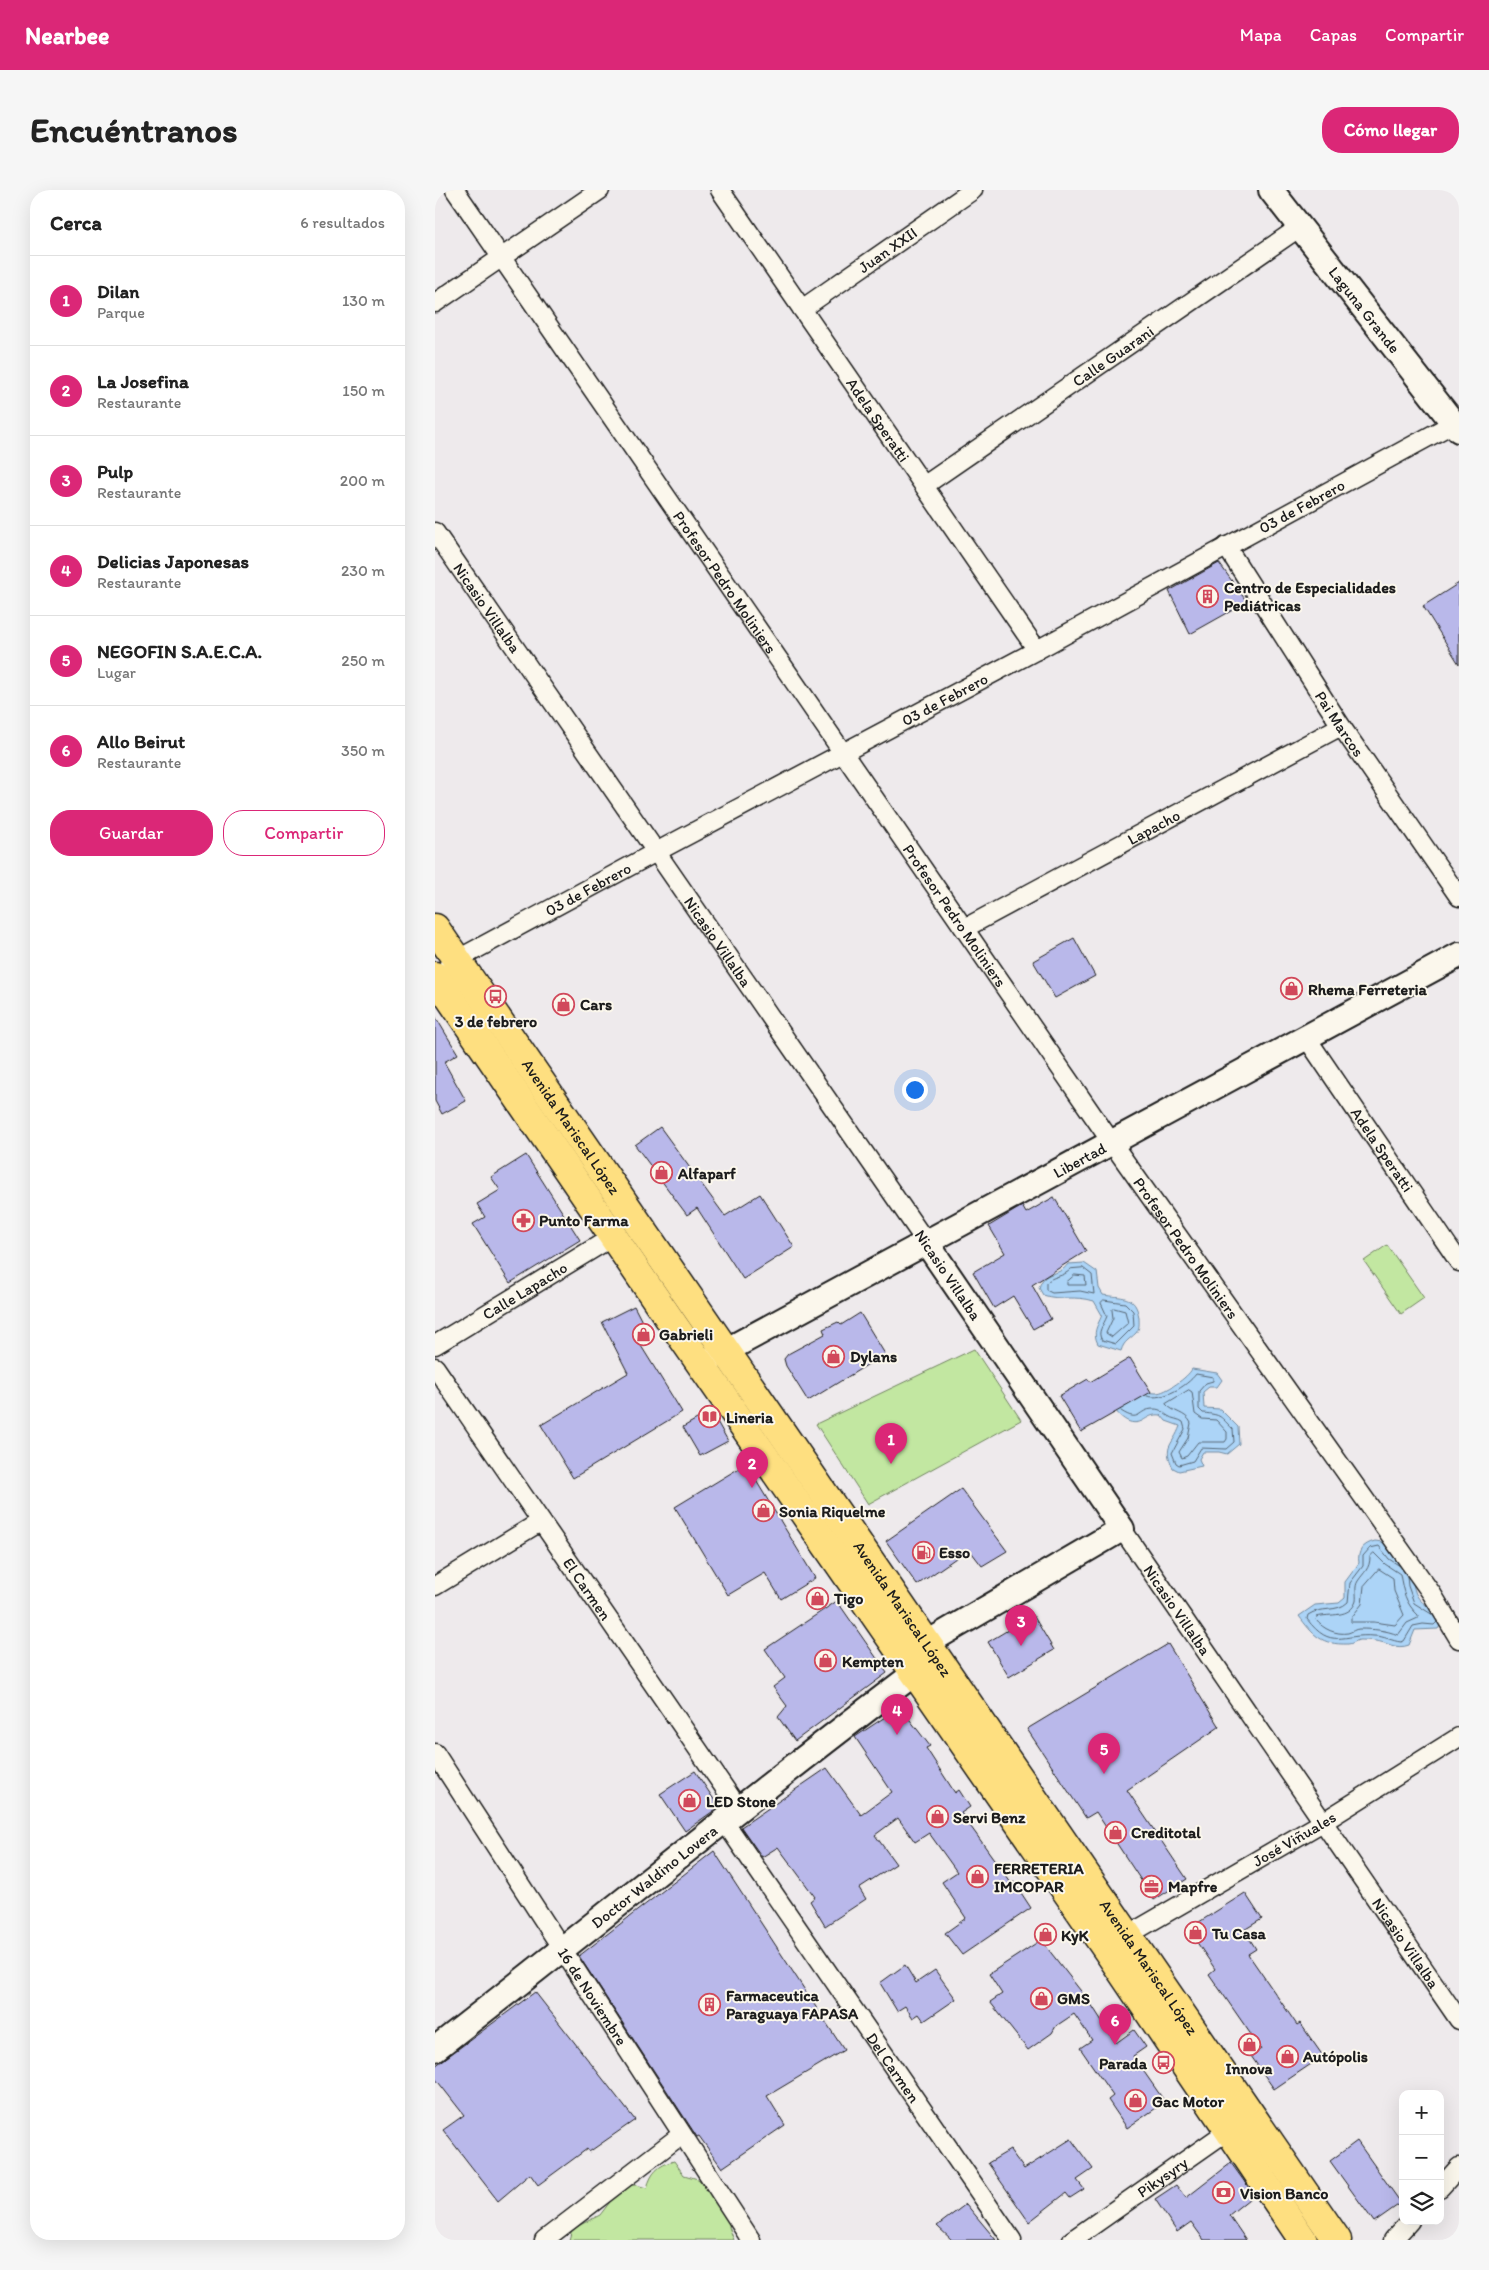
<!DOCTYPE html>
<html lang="es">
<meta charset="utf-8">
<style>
body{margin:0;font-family:Itim,sans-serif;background:#f6f6f6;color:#222}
.controls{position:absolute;right:15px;bottom:15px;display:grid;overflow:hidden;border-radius:10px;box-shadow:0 5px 20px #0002}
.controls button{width:45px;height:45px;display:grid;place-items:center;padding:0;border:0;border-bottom:1px solid #e0e0e0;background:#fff;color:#222;font:25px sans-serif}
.you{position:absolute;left:479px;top:899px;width:18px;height:18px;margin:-12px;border:4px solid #fff;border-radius:50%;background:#1a73e8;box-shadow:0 0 0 8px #1a73e833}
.badge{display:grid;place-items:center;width:32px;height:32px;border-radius:50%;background:#db2777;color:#fff;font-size:16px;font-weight:700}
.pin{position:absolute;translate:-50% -41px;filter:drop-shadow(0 1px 2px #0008)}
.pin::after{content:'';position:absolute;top:26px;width:18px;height:15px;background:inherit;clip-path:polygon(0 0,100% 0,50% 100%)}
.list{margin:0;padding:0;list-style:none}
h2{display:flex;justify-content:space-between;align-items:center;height:65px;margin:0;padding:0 20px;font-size:21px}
h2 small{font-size:16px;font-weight:400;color:#767676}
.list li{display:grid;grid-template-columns:32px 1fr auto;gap:15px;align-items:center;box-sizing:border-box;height:90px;padding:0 20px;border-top:1px solid #e0e0e0}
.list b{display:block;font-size:19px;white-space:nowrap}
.list p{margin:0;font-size:16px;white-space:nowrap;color:#767676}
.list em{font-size:16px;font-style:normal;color:#767676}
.actions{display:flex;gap:10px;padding:15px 20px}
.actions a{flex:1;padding:11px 0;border:1px solid #db2777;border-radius:20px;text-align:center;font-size:18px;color:#db2777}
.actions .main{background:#db2777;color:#fff}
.icon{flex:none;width:28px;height:28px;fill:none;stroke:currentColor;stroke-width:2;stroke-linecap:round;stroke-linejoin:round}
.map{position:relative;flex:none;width:1024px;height:2050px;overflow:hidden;border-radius:20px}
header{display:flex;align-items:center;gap:30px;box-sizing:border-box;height:70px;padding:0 25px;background:#db2777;color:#fff}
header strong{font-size:24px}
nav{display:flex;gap:28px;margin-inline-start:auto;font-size:18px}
.intro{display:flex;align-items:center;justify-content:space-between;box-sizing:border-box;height:120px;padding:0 30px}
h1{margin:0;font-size:35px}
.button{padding:12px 22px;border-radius:20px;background:#db2777;color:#fff;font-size:18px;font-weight:700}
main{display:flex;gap:30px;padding:0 30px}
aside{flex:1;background:#fff;border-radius:20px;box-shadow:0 5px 20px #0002}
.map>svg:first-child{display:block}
</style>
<header>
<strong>Nearbee</strong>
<nav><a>Mapa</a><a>Capas</a><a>Compartir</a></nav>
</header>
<div class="intro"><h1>Encuéntranos</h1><a class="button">Cómo llegar</a></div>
<main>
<aside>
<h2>Cerca<small>6 resultados</small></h2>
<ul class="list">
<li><span class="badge">1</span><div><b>Dilan</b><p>Parque</p></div><em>130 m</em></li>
<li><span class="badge">2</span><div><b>La Josefina</b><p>Restaurante</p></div><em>150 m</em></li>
<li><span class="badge">3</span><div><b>Pulp</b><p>Restaurante</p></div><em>200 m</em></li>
<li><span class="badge">4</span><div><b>Delicias Japonesas</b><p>Restaurante</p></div><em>230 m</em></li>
<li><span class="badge">5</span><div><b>NEGOFIN S.A.E.C.A.</b><p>Lugar</p></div><em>250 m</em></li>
<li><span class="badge">6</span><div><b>Allo Beirut</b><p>Restaurante</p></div><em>350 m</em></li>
</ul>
<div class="actions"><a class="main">Guardar</a><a>Compartir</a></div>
</aside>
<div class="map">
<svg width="1024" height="2050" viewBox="0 0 1024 2050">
<rect width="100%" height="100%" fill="#eeeaec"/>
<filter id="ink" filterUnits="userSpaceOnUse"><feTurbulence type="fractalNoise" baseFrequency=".02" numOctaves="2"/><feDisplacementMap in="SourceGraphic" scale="10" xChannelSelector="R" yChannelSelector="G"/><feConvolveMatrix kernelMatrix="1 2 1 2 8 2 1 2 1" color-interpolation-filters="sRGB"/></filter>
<g filter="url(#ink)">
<!-- green -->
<g fill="#c2e7a1" stroke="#6f825e">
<polygon points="952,1055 989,1108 966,1124 929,1071"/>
<polygon points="539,1159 586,1230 433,1314 381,1234"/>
<path d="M239,1971L249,1985L263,1989L296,2021L294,2037L299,2050H134L137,2039L165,2025L187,1996L201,1995L212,1998C216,1983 223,1975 239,1971Z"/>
</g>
<!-- water -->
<g fill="#acd4f7" stroke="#728a9f">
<path d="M649,1073L662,1082L664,1098L668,1105C686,1108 701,1104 704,1128C704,1133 705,1138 701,1143C694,1150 689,1151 686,1161L663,1154C657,1142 662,1137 667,1125L659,1111C640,1105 626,1111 608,1105L604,1098C609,1079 623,1088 633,1074Z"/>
<path d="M757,1179L782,1183L787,1190L782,1197H774L768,1202L769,1218L785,1219L803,1237L804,1254L792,1264L784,1262H768L764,1269L767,1276L744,1281L738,1278C727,1255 738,1256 745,1236L731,1231L726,1225C717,1224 714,1227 707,1231C692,1238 681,1222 674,1212L697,1196C704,1198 713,1203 721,1203C731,1203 753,1187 757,1179Z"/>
<path d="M940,1351L948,1352L957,1365L977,1379C978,1417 988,1407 1008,1431L1003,1439L980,1440L974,1455C961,1460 952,1452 940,1451C935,1450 929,1450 924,1450C920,1451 917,1454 913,1454C886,1455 878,1445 864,1426L880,1415L904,1413L910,1408V1392L924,1373C922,1361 928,1354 940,1351Z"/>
</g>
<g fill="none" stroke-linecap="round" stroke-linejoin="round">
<!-- shore -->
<g stroke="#566674" stroke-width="1">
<path d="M648,1078L657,1085L659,1104L645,1101L617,1103L611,1100V1093C618,1085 628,1088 636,1079Z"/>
<polygon points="640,1085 650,1086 651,1095 632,1095 632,1092"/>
<path d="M669,1110L690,1113L698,1121L699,1136L681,1154L667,1150C661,1142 669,1135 672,1126L666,1113Z"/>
<polygon points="679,1118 690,1121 693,1133 677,1147 671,1143 678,1128 677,1120"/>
<path d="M754,1200L757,1202L760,1224L767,1229L781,1230L792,1242V1249L790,1252H763L752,1266L747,1268L744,1262L753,1248L756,1233C751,1222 738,1223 731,1214Z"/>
<path d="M686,1221C706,1234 702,1219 719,1219C727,1219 728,1223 733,1226C737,1229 744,1229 748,1232L750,1239L737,1263L741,1273L744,1275L758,1271L766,1258L791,1259L799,1252L798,1239C784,1226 788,1225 768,1223L764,1219V1201L771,1193L778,1191V1187L761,1184C752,1196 728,1211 712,1206"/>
<path d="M939,1363L950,1374L965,1384C968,1401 970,1413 983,1425V1428L972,1433L963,1445C951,1440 938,1439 924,1439C920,1439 917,1442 913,1443C901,1445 888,1439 881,1430L882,1427C895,1423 915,1429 921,1411C922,1404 919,1397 923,1391C929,1382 935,1379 935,1367Z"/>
<path d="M965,1376L954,1369L944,1356L935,1358L928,1366V1376L915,1393L913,1412C902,1423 886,1416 873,1425L872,1429C896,1461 908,1443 939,1446C949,1446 957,1451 966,1452L969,1451L978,1436L988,1434L999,1435L1002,1432"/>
<polygon points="944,1379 958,1388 959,1401 969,1425 960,1435 939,1432 916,1432 916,1428 927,1414 929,1396"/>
<polyline points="972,1386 973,1396 979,1413 998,1425"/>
</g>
</g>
<!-- building -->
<g fill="#b9b8ea" stroke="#1c1c1c">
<polygon points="784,373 812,412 755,444 734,401"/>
<polygon points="1024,393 1024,474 988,416"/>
<polygon points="639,748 660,786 620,808 598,771"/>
<polygon points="0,826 23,864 9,872 31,911 7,924 0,911"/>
<polygon points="225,937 290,1026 325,1004 359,1057 308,1089 262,1018 252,1025 200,955"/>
<polygon points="91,965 145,1050 75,1093 38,1034 50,1027 42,1014 65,1000 56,987"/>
<polygon points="619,1007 651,1061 597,1095 616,1129 598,1139 578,1106 559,1118 538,1082 570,1063 554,1036 587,1016 591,1023"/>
<polygon points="199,1116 214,1145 203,1151 247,1222 138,1288 106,1235 193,1183 167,1132"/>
<polygon points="425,1123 450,1164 373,1211 351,1176 349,1169 353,1164 390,1144 388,1139 403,1132 406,1135"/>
<polygon points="695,1168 716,1202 646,1242 624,1206 653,1189 655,1192"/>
<polygon points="276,1221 293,1251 265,1266 248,1237"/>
<polygon points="311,1274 380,1388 346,1409 330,1383 293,1405 240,1317"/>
<polygon points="526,1299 572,1361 547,1376 534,1359 482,1395 451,1351"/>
<polygon points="402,1411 452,1483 360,1551 343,1527 352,1516 338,1497 350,1488 330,1459"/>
<polygon points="598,1425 619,1460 574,1487 553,1452"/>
<polygon points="733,1454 784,1537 692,1600 752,1689 719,1710 661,1622 651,1628 592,1539"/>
<polygon points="465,1517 495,1556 491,1558 520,1603 524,1600 535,1617 526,1623 576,1693 579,1692 596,1718 527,1765 510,1743 531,1728 507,1692 522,1682 494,1643 480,1652 463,1628 440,1645 461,1674 424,1698 431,1709 390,1736 375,1711 380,1707 343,1657 327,1667 306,1637 392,1578 426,1625 457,1602 420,1547"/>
<polygon points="260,1581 284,1617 250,1641 225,1604"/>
<polygon points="279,1661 409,1860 332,1906 350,1935 287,1978 264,1946 262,1947 144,1766"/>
<polygon points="810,1703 827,1729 809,1740 821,1759 813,1764 862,1835 865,1833 888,1866 839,1899 816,1866 826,1859 774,1784 780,1779 753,1739"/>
<polygon points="606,1750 656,1814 681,1853 699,1840 711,1857 698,1866 730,1912 692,1938 673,1910 678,1906 645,1858 657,1850 639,1824 621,1836 617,1843 593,1860 555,1812 567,1804 554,1784"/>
<polygon points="470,1775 481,1793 500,1780 521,1809 489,1831 484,1824 478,1828 470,1816 462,1821 445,1793"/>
<polygon points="100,1802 200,1930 154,1962 152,1959 103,1995 95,1984 63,2011 8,1940 29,1925 0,1888 0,1876"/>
<polygon points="636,1949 658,1979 642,1990 649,1999 635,2008 631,2003 594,2032 553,1973 575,1960 589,1979"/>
<polygon points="922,1951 966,2013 939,2032 895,1971"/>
<polygon points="796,1973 819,2005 794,2025 811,2050 769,2050 756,2032 742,2042 720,2009 741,1995 751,2008"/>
<polygon points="531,2014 561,2050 517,2050 502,2036"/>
</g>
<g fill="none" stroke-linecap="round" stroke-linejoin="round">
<defs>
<g id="street">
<path id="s1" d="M20,0L677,953L997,1404L1024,1449"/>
<path id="s2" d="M285,0L602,460"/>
<polyline points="0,113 165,0"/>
<path id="s3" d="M367,119L538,0"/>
<path id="s4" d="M490,295L865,37"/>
<path id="s5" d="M0,342L491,1052"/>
<path id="s6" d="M791,356L906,536L1024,707"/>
<path id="s7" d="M530,738L906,536"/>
<path id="s8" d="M14,774L221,662L602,460L1019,233"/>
<path id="s9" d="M871,847L1024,1072"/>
<path id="s10" d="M0,1155L179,1046"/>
<path id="s11" d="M0,1177L304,1619"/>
<path id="s12" d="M687,1339L1024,1830"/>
<polyline points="0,1396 105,1332"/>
<path id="s13" d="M0,1563L316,2050"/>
<path id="s14" d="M289,1631L577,2050"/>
<path id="s15" d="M693,1745L888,1632L1024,1547"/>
<polyline points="1005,1998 1024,1977"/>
<polyline points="109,2050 246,1945"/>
<path id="s16" d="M637,2050L801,1935"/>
<polyline points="958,2050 975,2031"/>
</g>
<g id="secondary">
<path id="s17" d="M836,0L1024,240"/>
<path id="s18" d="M266,1174L1024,765"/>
<path id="s19" d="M0,1859C161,1734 318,1605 480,1483L492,1453L687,1339L491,1052"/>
</g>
<g id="highway">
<path id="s20" d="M0,738L902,2050"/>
<polyline points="0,786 240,1137 672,1760 868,2050"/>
</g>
</defs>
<!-- street casing -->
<use href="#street" stroke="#1c1c1c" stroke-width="21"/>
<!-- secondary casing -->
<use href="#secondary" stroke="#1c1c1c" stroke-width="28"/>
<!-- highway casing -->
<use href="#highway" stroke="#1c1c1c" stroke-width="31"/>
<!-- street -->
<use href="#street" stroke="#fbf7ec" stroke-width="18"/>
<!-- secondary -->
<use href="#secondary" stroke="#fbf7ec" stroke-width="24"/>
<!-- highway -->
<use href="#highway" stroke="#fedf80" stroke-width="28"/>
</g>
</g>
<!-- icons -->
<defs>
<symbol id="building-ring" viewBox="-11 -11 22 22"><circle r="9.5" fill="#fbf7ec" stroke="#d1495b" stroke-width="1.5"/><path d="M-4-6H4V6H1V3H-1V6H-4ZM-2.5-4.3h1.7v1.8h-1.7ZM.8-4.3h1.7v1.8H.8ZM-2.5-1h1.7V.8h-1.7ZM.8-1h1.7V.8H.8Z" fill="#d1495b"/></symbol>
<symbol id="shop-ring" viewBox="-11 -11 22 22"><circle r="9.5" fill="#fbf7ec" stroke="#d1495b" stroke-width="1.5"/><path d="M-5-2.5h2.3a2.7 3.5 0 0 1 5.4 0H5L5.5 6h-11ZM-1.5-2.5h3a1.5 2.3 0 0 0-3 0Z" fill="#d1495b"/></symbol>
<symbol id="bus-ring" viewBox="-11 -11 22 22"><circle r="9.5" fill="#fbf7ec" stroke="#d1495b" stroke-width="1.5"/><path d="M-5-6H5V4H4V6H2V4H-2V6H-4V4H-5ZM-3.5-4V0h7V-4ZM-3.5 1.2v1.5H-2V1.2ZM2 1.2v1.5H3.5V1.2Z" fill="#d1495b"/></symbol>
<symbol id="pharmacy-ring" viewBox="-11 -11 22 22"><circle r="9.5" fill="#fbf7ec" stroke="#d1495b" stroke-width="1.5"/><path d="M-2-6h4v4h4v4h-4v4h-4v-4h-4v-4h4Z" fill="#d1495b"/></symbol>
<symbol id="library-ring" viewBox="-11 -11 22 22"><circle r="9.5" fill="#fbf7ec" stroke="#d1495b" stroke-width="1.5"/><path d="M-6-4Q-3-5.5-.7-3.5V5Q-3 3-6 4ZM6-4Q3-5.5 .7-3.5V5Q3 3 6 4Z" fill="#d1495b"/></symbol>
<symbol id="fuel-ring" viewBox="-11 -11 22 22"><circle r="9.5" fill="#fbf7ec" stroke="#d1495b" stroke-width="1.5"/><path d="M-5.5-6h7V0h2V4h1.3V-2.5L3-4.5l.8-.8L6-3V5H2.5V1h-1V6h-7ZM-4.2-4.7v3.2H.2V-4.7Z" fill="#d1495b"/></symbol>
<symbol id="office-ring" viewBox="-11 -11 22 22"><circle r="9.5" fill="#fbf7ec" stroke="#d1495b" stroke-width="1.5"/><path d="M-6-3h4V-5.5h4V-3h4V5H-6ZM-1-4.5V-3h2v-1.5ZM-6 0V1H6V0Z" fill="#d1495b"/></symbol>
<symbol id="bank-ring" viewBox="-11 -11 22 22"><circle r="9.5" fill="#fbf7ec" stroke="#d1495b" stroke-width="1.5"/><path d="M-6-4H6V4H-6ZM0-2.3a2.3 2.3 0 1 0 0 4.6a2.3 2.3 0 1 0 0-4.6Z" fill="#d1495b"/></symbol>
</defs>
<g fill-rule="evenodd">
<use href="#building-ring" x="760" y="394" width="25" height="25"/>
<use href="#shop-ring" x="844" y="786" width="25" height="25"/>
<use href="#bus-ring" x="48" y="794" width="25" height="25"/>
<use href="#shop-ring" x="116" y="802" width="25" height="25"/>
<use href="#shop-ring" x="214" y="970" width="25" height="25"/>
<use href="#pharmacy-ring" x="76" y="1018" width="25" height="25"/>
<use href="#shop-ring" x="196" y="1132" width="25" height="25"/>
<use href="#shop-ring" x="386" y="1154" width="25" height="25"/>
<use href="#library-ring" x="262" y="1214" width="25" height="25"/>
<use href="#shop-ring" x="316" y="1308" width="25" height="25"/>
<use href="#fuel-ring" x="476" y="1350" width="25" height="25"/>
<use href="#shop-ring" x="370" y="1396" width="25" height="25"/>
<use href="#shop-ring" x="378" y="1458" width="25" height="25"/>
<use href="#shop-ring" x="242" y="1598" width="25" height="25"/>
<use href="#shop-ring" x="490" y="1614" width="25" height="25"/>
<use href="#shop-ring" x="668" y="1630" width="25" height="25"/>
<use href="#shop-ring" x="530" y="1674" width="25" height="25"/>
<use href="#office-ring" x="704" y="1684" width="25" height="25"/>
<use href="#shop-ring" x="748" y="1730" width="25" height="25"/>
<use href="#shop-ring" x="598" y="1732" width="25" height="25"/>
<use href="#shop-ring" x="594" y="1796" width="25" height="25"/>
<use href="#building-ring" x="262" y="1802" width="25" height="25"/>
<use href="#shop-ring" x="802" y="1842" width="25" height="25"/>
<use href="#shop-ring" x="840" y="1854" width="25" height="25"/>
<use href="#bus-ring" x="716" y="1860" width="25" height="25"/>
<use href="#shop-ring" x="688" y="1898" width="25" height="25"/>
<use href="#bank-ring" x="776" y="1990" width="25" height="25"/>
</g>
<g text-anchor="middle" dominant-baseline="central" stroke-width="4" stroke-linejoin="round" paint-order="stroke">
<!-- street labels -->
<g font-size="16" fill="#1c1c1c" stroke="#fbf7ec">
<text stroke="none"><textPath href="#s3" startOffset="104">Juan XXII</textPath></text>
<text stroke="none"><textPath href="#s17" startOffset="152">Laguna Grande</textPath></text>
<text stroke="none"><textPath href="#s4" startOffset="228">Calle Guarani</textPath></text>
<text stroke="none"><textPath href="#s2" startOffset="279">Adela Speratti</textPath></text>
<text stroke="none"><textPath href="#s8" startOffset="968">03 de Febrero</textPath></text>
<text stroke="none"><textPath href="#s1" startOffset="476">Profesor Pedro Moliniers</textPath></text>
<text stroke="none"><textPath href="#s5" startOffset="92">Nicasio Villalba</textPath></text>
<text stroke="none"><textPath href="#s8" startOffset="562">03 de Febrero</textPath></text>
<text stroke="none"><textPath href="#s6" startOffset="211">Pai Marcos</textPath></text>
<text stroke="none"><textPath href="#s7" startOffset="214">Lapacho</textPath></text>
<text stroke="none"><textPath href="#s8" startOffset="158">03 de Febrero</textPath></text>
<text stroke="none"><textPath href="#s1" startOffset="881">Profesor Pedro Moliniers</textPath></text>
<text stroke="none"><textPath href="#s5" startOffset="498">Nicasio Villalba</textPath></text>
<text stroke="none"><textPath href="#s20" startOffset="241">Avenida Mariscal López</textPath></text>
<text stroke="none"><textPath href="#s9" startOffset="136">Adela Speratti</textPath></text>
<text stroke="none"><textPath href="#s18" startOffset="430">Libertad</textPath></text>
<text stroke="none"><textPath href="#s1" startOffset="1286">Profesor Pedro Moliniers</textPath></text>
<text transform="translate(513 1085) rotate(56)">Nicasio Villalba</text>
<text stroke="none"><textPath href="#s10" startOffset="105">Calle Lapacho</textPath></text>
<text stroke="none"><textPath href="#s11" startOffset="269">El Carmen</textPath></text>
<text stroke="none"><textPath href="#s20" startOffset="826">Avenida Mariscal López</textPath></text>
<text stroke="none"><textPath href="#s12" startOffset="98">Nicasio Villalba</textPath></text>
<text stroke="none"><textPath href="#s15" startOffset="192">José Viñuales</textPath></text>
<text stroke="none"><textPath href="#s19" startOffset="279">Doctor Waldino Lovera</textPath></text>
<text stroke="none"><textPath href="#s12" startOffset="502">Nicasio Villalba</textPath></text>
<text stroke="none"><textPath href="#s20" startOffset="1261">Avenida Mariscal López</textPath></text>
<text stroke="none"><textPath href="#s13" startOffset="290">16 de Noviembre</textPath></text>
<text stroke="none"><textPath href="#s14" startOffset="299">Del Carmen</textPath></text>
<text stroke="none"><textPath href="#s16" startOffset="110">Pikysyry</textPath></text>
</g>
<!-- poi labels -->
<g font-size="16" font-weight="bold" fill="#1c1c1c" stroke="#fbf7ec" text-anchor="start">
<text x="789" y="397">Centro de Especialidades<tspan x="789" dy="18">Pediátricas</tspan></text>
<text x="873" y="799">Rhema Ferreteria</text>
<text x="145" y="814">Cars</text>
<text x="61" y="831" text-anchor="middle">3 de febrero</text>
<text x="243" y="983">Alfaparf</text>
<text x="104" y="1030">Punto Farma</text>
<text x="224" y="1144">Gabrieli</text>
<text x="415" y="1166">Dylans</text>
<text x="291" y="1227">Lineria</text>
<text x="344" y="1321">Sonia Riquelme</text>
<text x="504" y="1362">Esso</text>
<text x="399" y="1408">Tigo</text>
<text x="407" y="1471">Kempten</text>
<text x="271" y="1611">LED Stone</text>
<text x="518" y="1627">Servi Benz</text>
<text x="696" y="1642">Creditotal</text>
<text x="559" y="1678">FERRETERIA<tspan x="559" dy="18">IMCOPAR</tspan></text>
<text x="733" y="1696">Mapfre</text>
<text x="777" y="1743">Tu Casa</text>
<text x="626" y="1745">KyK</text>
<text x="291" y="1805">Farmaceutica<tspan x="291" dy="18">Paraguaya FAPASA</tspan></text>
<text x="622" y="1808">GMS</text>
<text x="868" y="1866">Autópolis</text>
<text x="712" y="1873" text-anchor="end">Parada</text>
<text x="814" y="1878" text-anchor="middle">Innova</text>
<text x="717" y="1911">Gac Motor</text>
<text x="805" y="2003">Vision Banco</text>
</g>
</g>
</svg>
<div class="controls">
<button>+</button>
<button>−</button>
<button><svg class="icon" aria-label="layers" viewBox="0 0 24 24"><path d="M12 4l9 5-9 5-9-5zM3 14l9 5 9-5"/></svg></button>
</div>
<div class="you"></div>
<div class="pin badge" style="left:456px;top:1274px">1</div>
<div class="pin badge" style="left:317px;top:1298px">2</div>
<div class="pin badge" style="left:586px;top:1456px">3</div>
<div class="pin badge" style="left:462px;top:1545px">4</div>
<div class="pin badge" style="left:669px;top:1584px">5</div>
<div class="pin badge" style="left:680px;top:1855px">6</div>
</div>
</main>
